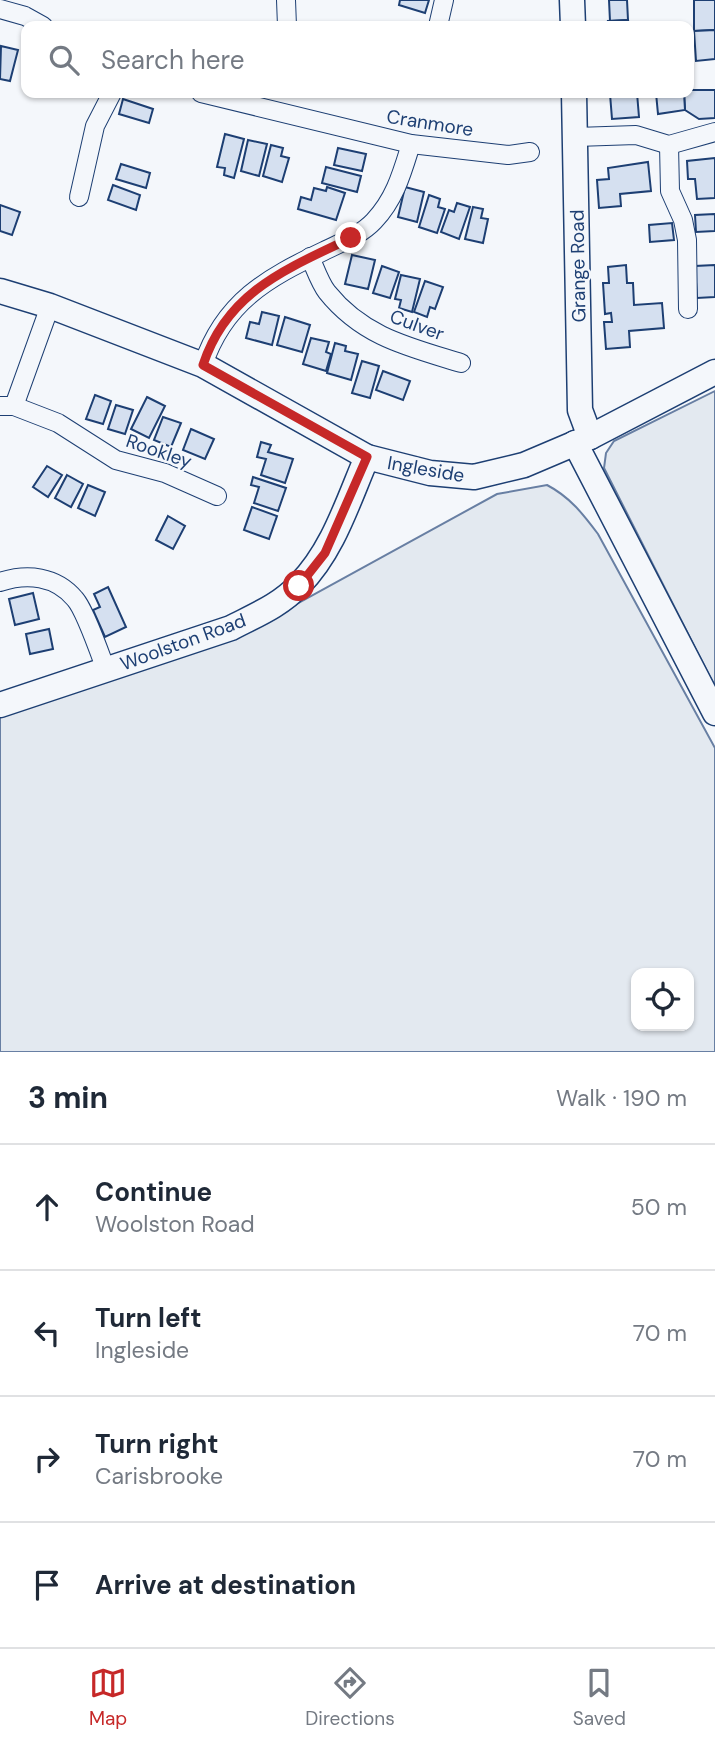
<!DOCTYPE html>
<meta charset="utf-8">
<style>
body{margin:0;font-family:"DM Sans",sans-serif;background:#f2f2f3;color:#1f2937}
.controls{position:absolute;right:21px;bottom:21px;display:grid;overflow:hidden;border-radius:14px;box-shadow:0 2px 5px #0004}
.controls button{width:63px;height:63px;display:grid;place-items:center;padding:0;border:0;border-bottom:2px solid #e0e1e3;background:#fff;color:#1f2937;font:35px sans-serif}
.stop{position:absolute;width:21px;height:21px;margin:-16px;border:5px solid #c62828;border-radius:50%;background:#fff}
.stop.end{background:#c62828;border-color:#fff;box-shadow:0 2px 7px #0008}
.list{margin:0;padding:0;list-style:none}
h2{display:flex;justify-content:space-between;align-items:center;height:91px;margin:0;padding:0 28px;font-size:30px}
h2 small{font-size:23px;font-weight:400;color:#747a83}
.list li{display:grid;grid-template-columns:46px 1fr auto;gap:21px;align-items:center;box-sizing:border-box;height:126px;padding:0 28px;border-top:2px solid #e0e1e3}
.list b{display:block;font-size:26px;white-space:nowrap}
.list p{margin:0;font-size:23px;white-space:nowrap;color:#747a83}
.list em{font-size:23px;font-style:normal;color:#747a83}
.icon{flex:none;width:38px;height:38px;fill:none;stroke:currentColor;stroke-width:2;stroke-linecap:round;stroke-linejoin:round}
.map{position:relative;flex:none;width:715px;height:1052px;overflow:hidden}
.search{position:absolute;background:#fff;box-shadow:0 2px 5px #0004;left:21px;right:21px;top:21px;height:77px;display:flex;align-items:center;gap:18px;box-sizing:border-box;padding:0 24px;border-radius:14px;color:#747a83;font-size:26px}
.sheet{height:595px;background:#fff}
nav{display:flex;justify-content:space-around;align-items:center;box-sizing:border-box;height:98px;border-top:2px solid #e0e1e3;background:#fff;font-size:19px;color:#747a83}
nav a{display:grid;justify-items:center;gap:4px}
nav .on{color:#c62828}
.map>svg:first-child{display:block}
</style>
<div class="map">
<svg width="715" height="1052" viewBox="0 0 715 1052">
<rect width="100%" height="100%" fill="#f4f7fb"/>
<!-- green -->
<g fill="#e3e9f0" stroke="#687fa3" stroke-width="2" fill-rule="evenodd">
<polygon points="715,391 715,687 604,468 606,453 614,441"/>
<path d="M547,485C570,497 583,514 598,534L715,748V1052H0V711L253,628L497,494ZM636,973H689V1026H636Z"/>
</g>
<!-- building -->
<g fill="#d5e0f0" stroke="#1d3f73" stroke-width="2">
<polygon points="400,0 429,0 425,13 399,5"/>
<polygon points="609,0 627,0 628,20 610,21"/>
<polygon points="694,0 715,0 715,30 694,31"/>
<polygon points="628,20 629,26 609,26 608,21"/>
<polygon points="715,30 715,59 696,61 694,31"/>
<polygon points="1,46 18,50 10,81 0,79"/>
<polygon points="689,90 715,90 715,118 699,119 685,110 684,93 689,93"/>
<polygon points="637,93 639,117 612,119 610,94"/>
<polygon points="656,93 684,93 685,110 658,114"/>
<polygon points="123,99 153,109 149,123 119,114"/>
<polygon points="225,134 244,139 234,178 224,175 225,168 217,167"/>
<polygon points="248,140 267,144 259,176 241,171"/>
<polygon points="271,145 283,148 281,156 289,158 282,182 263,176"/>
<polygon points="338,148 366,154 362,171 334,165"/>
<polygon points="715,158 715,198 697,199 695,179 688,179 687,161"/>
<polygon points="648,162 651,191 620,194 621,206 599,208 597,180 609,179 608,168"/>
<polygon points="121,164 150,173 146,188 116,179"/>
<polygon points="326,167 361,176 357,192 322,183"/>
<polygon points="113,185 140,195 136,210 108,200"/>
<polygon points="327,187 345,193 336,220 298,209 301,197 311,200 314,188 326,191"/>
<polygon points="405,187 424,192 417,222 398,217"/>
<polygon points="429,195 440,199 438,207 445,209 437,233 419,227"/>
<polygon points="457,203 470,207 459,239 441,232 449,210 454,212"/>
<polygon points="0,205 20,212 12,235 0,231"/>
<polygon points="473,207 483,209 481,218 488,219 483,243 465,239"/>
<polygon points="715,214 715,231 696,232 695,215"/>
<polygon points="672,223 674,240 650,242 649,225"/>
<polygon points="352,255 375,260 368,289 345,284"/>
<polygon points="626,265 627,283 633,283 634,305 662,303 664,328 629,331 630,347 606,349 604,322 612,322 611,313 605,314 603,283 609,283 608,267"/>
<polygon points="715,265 715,297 697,298 695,266"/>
<polygon points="382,266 399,272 390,298 373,293"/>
<polygon points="401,275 420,279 412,312 399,308 401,300 395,299"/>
<polygon points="425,281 443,287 435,309 430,307 427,317 414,312"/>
<polygon points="262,312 279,316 272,345 246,338 250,322 259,324"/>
<polygon points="285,317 310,325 302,352 277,345"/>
<polygon points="311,338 329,342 326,352 331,354 326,371 303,364"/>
<polygon points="335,343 346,346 345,351 358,354 351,380 327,373"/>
<polygon points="362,361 379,366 370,398 352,393"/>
<polygon points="383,371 410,381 403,400 376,390"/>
<polygon points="95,395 111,401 103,424 86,419"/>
<polygon points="147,397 165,406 149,438 131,429"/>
<polygon points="116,405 133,410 125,434 108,429"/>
<polygon points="163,417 181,423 171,447 154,440"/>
<polygon points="191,429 214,439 205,459 183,450"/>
<polygon points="261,442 271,445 268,452 293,459 285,483 261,475 266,459 257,457"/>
<polygon points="47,466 62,475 48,497 33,487"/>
<polygon points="67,475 83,484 71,507 55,498"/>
<polygon points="253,477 286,488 278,511 254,503 259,487 251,485"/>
<polygon points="88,485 105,492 95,516 78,508"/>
<polygon points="252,507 277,516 269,539 244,530"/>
<polygon points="168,516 185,526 173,549 156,540"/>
<polygon points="108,587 126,627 105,637 93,610 100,607 94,594"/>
<polygon points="33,593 39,619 15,625 9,599"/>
<polygon points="49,629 53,649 30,654 26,634"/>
</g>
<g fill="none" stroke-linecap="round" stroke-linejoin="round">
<defs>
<g id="street">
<polyline points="286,0 287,26"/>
<polyline points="0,9 25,16 43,26"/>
<polyline points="438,26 444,0"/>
<polyline points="201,93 411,144 508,155 530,152"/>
<polyline points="576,137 636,135 669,145 715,132"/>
<polyline points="669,145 670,191 683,220 687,240 688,309"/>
<polyline points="79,197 95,126 112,93"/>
<path d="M310,257C315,268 320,283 327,292C363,337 409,347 461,363"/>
<path d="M203,365C224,302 267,278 324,251C340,243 361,235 374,221C395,199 402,173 411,144"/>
<polyline points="0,406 14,406 58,423 116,460 165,473 217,496"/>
<polyline points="14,406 50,306"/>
<path d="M0,582C27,573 56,576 75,599C85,610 100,654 106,670"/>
</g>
<g id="secondary">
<polyline points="572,0 573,26"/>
<polyline points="574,93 580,410 590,437"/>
<polyline points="0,291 50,306 203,365 367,457 430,473 474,477 524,465 590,437 715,372"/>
<polyline points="575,443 715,713"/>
<path d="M0,705L231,628C254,616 281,605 299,585C333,551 348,501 367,457"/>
</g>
</defs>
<!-- street casing -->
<use href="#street" stroke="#1d3f73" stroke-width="20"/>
<!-- secondary casing -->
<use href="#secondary" stroke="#1d3f73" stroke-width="27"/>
<!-- street -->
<use href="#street" stroke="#f4f7fb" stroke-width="18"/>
<!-- secondary -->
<use href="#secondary" stroke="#f4f7fb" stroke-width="24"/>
</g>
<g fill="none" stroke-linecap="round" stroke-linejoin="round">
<!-- route -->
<path stroke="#c62828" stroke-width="9" d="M299,586L325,553L367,457L203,365C227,292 286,269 351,238"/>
</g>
<g text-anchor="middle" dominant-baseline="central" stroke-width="5" stroke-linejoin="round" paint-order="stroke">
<!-- street labels -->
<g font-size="19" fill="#1d3f73" stroke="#f4f7fb">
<text transform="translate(430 123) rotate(9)">Cranmore</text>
<text transform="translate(578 266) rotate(-91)">Grange Road</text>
<text transform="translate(417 325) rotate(20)">Culver</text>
<text transform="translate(159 451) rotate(19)">Rookley</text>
<text transform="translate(426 469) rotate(10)">Ingleside</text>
<text transform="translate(183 642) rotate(-20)">Woolston Road</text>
</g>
</g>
</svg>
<div class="controls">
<button><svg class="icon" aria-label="locate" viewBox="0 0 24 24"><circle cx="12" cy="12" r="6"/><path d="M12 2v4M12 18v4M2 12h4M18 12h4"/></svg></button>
</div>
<div class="stop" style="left:299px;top:586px"></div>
<div class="stop end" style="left:351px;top:238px"></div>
<div class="search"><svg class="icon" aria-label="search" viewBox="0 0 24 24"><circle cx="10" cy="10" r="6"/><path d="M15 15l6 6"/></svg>Search here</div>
</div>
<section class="sheet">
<h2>3 min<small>Walk · 190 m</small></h2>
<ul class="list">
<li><svg class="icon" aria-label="ahead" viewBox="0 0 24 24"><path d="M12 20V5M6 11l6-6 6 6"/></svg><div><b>Continue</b><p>Woolston Road</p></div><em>50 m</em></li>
<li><svg class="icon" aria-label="left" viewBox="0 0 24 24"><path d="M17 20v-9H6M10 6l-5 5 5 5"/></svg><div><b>Turn left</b><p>Ingleside</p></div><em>70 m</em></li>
<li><svg class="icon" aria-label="right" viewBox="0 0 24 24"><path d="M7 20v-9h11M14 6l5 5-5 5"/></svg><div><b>Turn right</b><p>Carisbrooke</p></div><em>70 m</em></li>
<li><svg class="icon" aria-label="arrive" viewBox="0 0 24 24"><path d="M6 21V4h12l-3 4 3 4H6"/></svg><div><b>Arrive at destination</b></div></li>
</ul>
</section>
<nav>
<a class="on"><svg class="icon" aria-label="map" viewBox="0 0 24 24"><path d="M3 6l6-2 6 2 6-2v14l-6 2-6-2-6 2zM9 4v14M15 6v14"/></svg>Map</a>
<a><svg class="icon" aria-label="directions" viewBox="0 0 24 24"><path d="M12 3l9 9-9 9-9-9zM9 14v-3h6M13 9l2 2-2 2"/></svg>Directions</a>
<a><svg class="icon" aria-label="saved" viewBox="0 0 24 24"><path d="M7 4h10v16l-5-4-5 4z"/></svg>Saved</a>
</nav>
